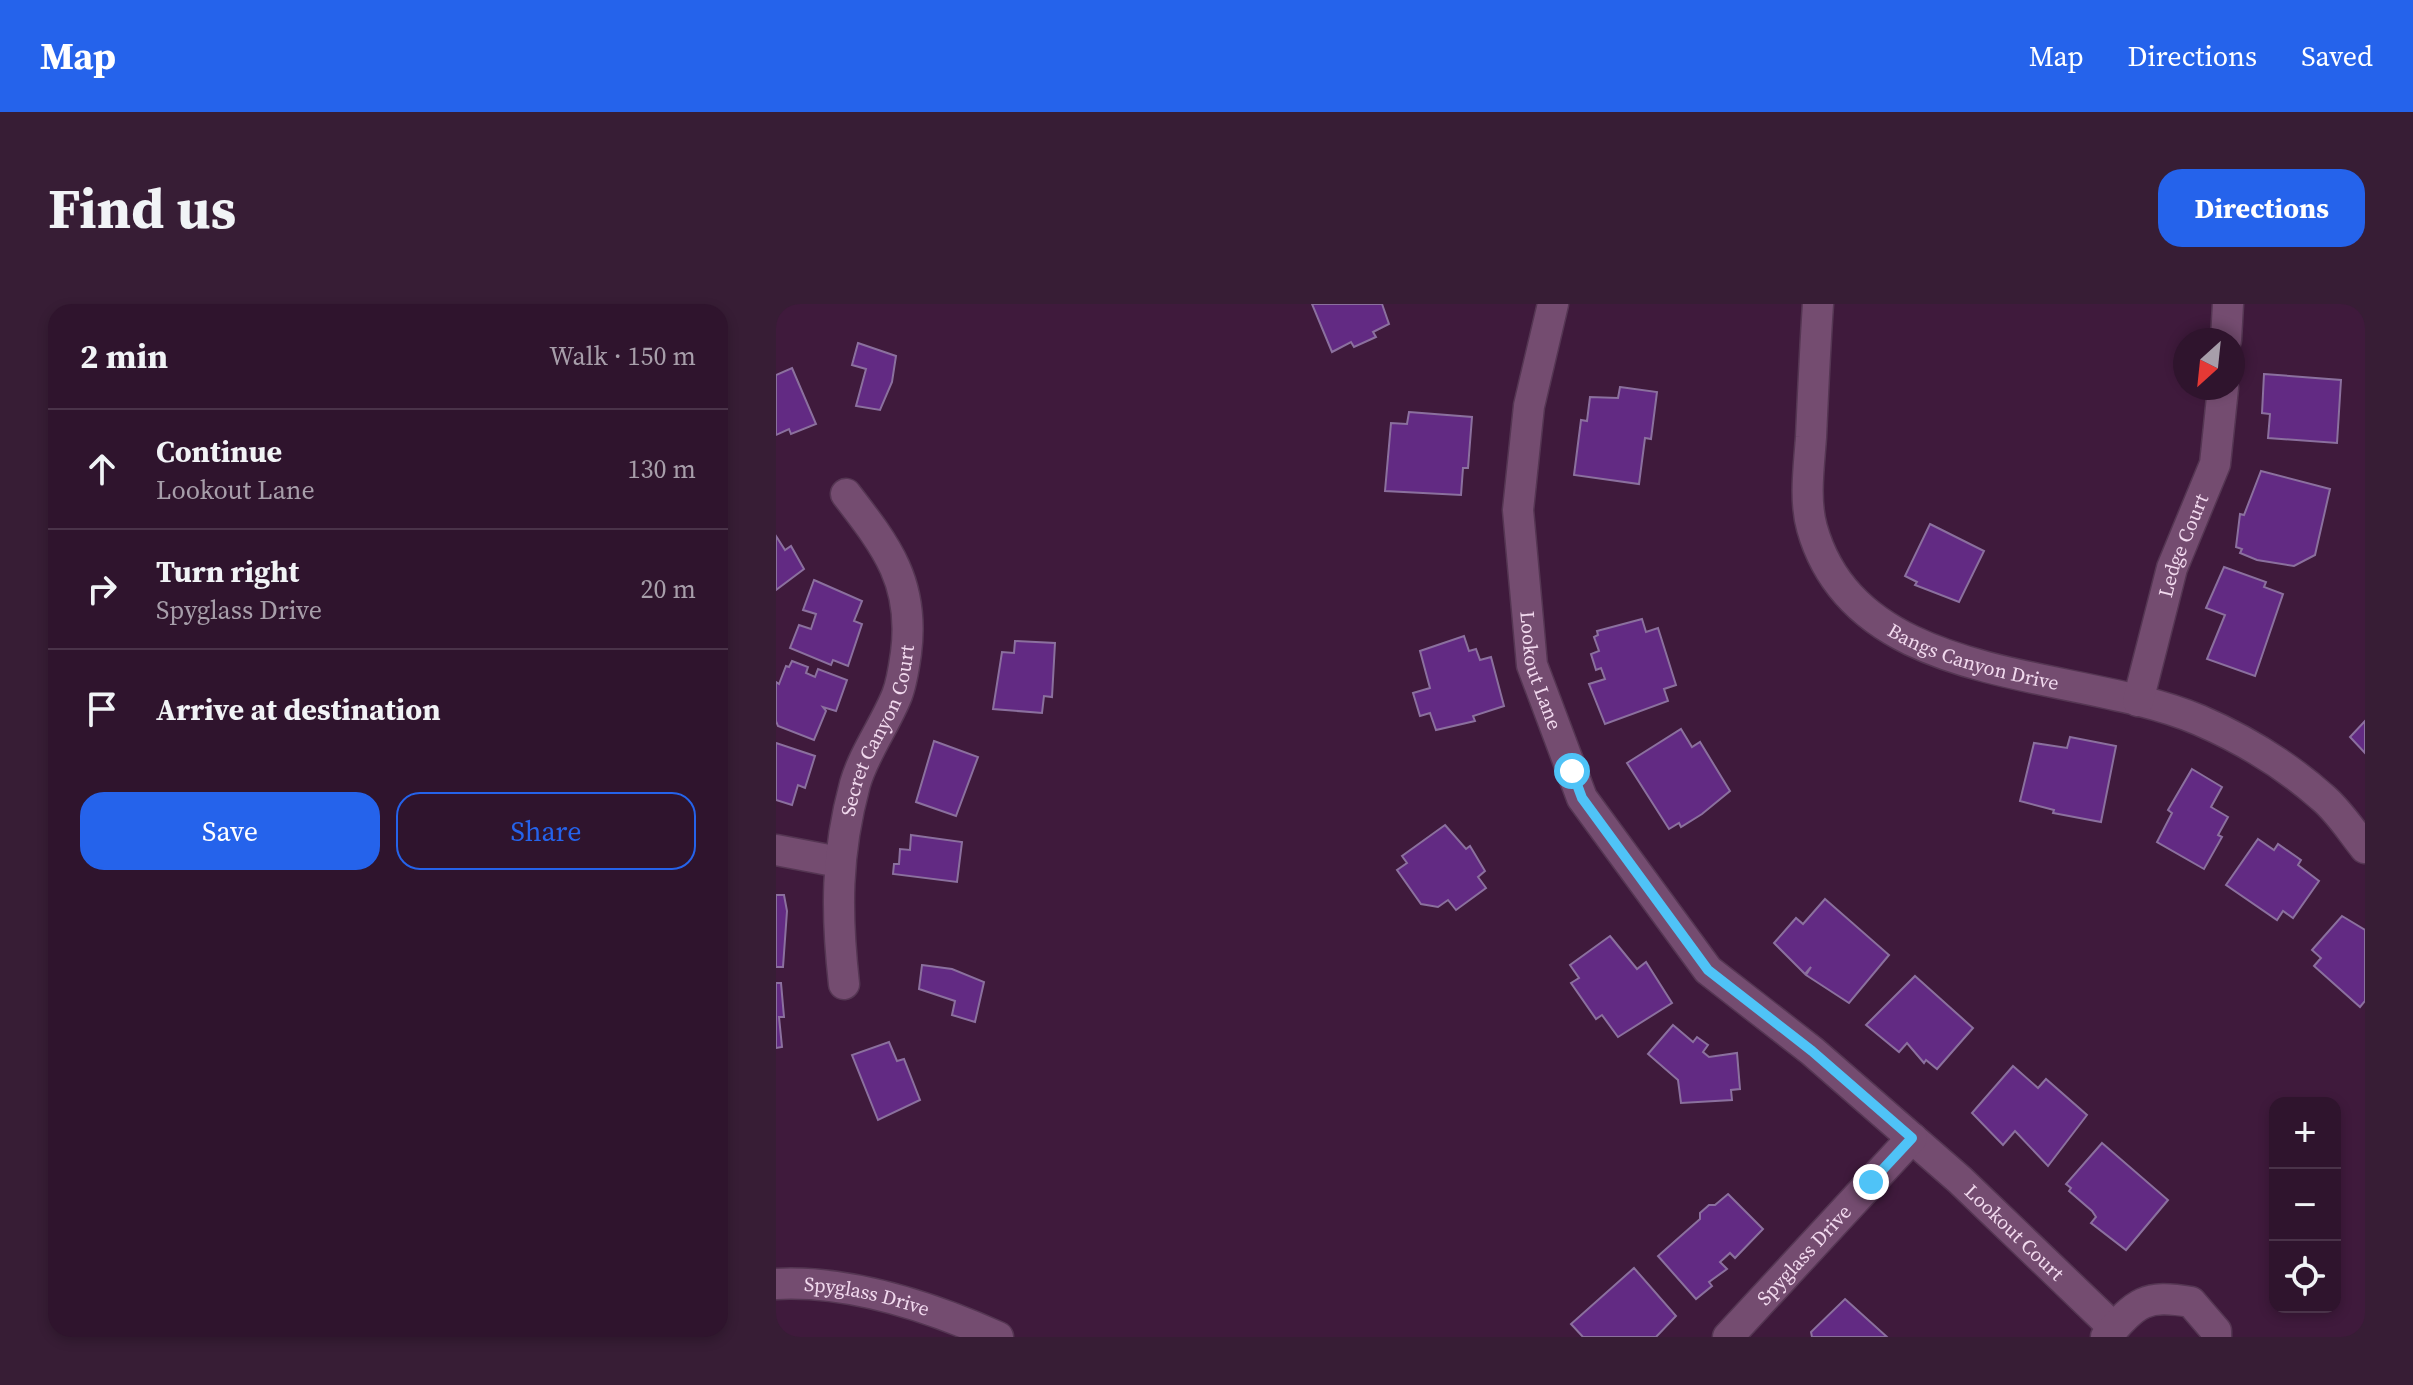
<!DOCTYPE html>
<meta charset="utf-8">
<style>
body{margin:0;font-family:"Source Serif 4",serif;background:#371d35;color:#f1f3f6}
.controls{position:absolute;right:24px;bottom:24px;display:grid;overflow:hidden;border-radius:16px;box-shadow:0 4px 12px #0003}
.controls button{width:72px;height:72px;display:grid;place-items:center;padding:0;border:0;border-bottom:2px solid #4a3349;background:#2f142d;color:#f1f3f6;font:40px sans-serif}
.compass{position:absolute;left:1397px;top:24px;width:72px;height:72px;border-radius:50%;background:#2f142d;box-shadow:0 4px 12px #0003;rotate:207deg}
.stop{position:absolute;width:24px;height:24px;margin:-18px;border:6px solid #4fc3f7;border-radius:50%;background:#fff}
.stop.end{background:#4fc3f7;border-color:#fff;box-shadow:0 2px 8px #0008}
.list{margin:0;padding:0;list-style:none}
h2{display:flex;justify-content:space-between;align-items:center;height:104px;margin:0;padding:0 32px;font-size:34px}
h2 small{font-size:26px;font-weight:400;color:#a79eaa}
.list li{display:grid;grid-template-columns:52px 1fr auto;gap:24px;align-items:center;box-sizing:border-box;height:120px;padding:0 32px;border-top:2px solid #4a3349}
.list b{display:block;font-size:30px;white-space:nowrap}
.list p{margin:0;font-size:26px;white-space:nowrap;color:#a79eaa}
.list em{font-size:26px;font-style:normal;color:#a79eaa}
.actions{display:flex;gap:16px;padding:24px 32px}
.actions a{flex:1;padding:18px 0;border:2px solid #2563eb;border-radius:24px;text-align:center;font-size:28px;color:#2563eb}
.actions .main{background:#2563eb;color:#fff}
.icon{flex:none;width:44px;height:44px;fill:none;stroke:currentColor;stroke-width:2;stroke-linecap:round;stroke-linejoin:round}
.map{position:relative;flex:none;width:1589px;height:1033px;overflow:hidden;border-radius:24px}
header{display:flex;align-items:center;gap:48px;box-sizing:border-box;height:112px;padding:0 40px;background:#2563eb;color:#fff}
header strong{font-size:38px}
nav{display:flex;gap:44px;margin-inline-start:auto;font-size:28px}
.intro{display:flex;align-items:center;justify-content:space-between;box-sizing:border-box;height:192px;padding:0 48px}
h1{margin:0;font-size:56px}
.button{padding:20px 36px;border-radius:24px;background:#2563eb;color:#fff;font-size:28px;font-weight:700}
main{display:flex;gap:48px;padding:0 48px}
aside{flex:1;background:#2f142d;border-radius:24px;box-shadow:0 4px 12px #0003}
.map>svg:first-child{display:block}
</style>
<header>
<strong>Map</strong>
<nav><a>Map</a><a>Directions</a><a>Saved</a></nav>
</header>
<div class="intro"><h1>Find us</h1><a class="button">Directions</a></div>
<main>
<aside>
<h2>2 min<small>Walk · 150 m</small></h2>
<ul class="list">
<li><svg class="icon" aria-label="ahead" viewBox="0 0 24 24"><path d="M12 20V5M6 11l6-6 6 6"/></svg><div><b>Continue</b><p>Lookout Lane</p></div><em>130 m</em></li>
<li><svg class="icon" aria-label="right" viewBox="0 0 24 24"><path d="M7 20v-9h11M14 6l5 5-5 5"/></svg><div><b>Turn right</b><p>Spyglass Drive</p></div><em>20 m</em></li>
<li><svg class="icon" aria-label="arrive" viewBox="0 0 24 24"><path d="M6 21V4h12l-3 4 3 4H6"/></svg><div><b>Arrive at destination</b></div></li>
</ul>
<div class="actions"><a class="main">Save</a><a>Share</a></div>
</aside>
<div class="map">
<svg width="1589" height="1033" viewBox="0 0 1589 1033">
<rect width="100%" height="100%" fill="#3f1a3c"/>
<!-- building -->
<g fill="#622a83" stroke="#8b709e" stroke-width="2">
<polygon points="536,0 606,0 613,20 597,28 600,33 578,43 575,38 556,48"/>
<polygon points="82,39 120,52 116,78 104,106 80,102 90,65 76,61"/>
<polygon points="16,64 40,120 15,130 13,125 0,131 0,71"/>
<polygon points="1488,70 1565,76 1561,139 1492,134 1494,110 1486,109"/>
<polygon points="844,83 881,88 875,135 869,134 863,180 798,171 805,116 811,117 814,93 842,94"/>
<polygon points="633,108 696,113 692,164 687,164 685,191 609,187 615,119 631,120"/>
<polygon points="1485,167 1554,185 1539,251 1518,262 1481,256 1464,249 1466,245 1460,243 1464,210 1468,211"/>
<polygon points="1154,220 1208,247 1183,298 1139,281 1141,278 1129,272"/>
<polygon points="0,232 9,246 15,242 28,265 0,286"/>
<polygon points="1448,263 1490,278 1488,283 1507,290 1479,372 1431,355 1449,311 1430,304"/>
<polygon points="38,276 86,297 78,317 86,320 72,362 57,356 55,361 14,344 23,321 35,325 40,310 27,306"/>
<polygon points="866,315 870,328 882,324 900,381 888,385 892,397 829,420 813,380 829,375 825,364 820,366 815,350 823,347 818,333 822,331 821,327"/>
<polygon points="688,332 693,347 700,345 704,356 715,353 728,402 697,412 699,417 660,426 654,409 644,412 637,389 654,384 644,347"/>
<polygon points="239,337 279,339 276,393 268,392 266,409 217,405 226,348 238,349"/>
<polygon points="16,357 32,363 30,369 39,373 42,365 71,376 60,407 47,403 50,407 38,436 2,422 0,417 0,378 3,380 10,362 13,363"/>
<polygon points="1589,417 1589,449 1574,433"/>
<polygon points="905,425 916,443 924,438 954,487 926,510 905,523 903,519 893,525 851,459"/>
<polygon points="1294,433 1340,442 1325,518 1277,509 1278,506 1244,497 1258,439 1291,444"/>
<polygon points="158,437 202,453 180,512 140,498"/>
<polygon points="0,439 39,452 29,484 22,481 16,501 0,496"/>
<polygon points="1416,465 1446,483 1435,503 1452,513 1442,531 1446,533 1428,565 1381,538 1396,509 1392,506"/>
<polygon points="669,521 690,545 694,542 709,567 702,573 710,584 680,606 672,596 662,603 645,600 621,566 631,559 626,552"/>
<polygon points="135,531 186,538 181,578 117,570 118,560 123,560 124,545 134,546"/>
<polygon points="1482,535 1498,546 1502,540 1525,556 1522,561 1543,577 1517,614 1507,607 1501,616 1450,581"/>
<polygon points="0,591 8,591 11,607 7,663 0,663"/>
<polygon points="1049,595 1113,651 1073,699 1030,671 1035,663 1029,670 998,639 1020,614 1027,620"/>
<polygon points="1566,612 1589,626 1589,697 1584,703 1538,662 1545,654 1536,646"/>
<polygon points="834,632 861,665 870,658 896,699 842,733 826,711 820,715 795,679 803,674 794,661"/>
<polygon points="146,661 176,665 208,678 199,718 176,711 179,697 143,685"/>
<polygon points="1139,672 1197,724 1161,765 1150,756 1148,759 1131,739 1123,748 1090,721"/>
<polygon points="0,679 5,679 8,713 3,713 6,743 0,744"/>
<polygon points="897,721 917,738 921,733 932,741 927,748 933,753 961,749 964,785 955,786 956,796 905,799 902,776 872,750"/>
<polygon points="113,738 121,757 128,755 144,796 102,816 76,751"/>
<polygon points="1237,762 1262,784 1270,775 1311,811 1272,862 1239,827 1227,841 1196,809"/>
<polygon points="1326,839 1392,896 1350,946 1315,919 1320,913 1316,907 1293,887 1295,884 1290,880"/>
<polygon points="952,890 987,925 959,954 954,949 944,958 951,965 933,978 936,982 920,995 882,952 924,915 924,909 933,901 939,901"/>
<polygon points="858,964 900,1012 880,1033 807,1033 795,1020"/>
<polygon points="1069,995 1111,1033 1036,1033 1035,1028"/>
</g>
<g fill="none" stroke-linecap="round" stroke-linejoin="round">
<defs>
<g id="minor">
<path id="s1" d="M777,0L753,102L742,206L756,361L806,494L932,666L1036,747L1184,876L1338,1024"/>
<path id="s2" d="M1042,0C1039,44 1037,89 1035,133C1033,162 1028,196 1036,224C1081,384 1299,363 1423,416C1467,435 1511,462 1546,493C1563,507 1576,528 1589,544"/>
<polyline points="1450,36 1452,0"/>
<path id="s3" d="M1362,397L1396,264L1439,160L1447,84"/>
<polyline points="0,546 63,558"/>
<path id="s4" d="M68,680C60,608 60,550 79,480C88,449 109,421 121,391C126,378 128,363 130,349C139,279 111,243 70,190"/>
<path id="s5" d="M0,980C75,976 155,1003 222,1033"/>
<path id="s6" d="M952,1033L1136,834"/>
<path d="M1330,1033C1361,998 1369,990 1415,998L1440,1027V1033"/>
</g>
</defs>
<!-- minor casing -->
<use href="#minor" stroke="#553653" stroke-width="33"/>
<!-- minor -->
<use href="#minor" stroke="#744c70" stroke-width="30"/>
</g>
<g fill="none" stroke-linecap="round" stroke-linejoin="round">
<!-- route -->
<polyline stroke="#4fc3f7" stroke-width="10" points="796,467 806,494 932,666 1036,747 1136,834 1095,878"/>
</g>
<g text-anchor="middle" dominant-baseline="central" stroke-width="6" stroke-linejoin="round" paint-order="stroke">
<!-- street labels -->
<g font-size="20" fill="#f1d9ee" stroke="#341031">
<text stroke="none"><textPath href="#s3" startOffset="162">Ledge Court</textPath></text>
<text stroke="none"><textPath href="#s2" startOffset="444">Bangs Canyon Drive</textPath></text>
<text stroke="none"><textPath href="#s1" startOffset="372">Lookout Lane</textPath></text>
<text stroke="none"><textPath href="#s4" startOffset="260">Secret Canyon Court</textPath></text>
<text stroke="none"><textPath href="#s1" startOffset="1124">Lookout Court</textPath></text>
<text stroke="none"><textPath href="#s6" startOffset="112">Spyglass Drive</textPath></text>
<text stroke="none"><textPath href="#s5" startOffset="92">Spyglass Drive</textPath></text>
</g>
</g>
</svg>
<div class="controls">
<button>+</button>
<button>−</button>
<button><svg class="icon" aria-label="locate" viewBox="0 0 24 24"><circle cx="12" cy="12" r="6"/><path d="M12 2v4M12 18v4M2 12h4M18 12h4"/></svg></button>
</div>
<svg class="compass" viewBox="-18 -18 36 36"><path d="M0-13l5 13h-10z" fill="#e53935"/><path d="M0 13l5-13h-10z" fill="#a79eaa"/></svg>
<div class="stop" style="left:796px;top:467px"></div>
<div class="stop end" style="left:1095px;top:878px"></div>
</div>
</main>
